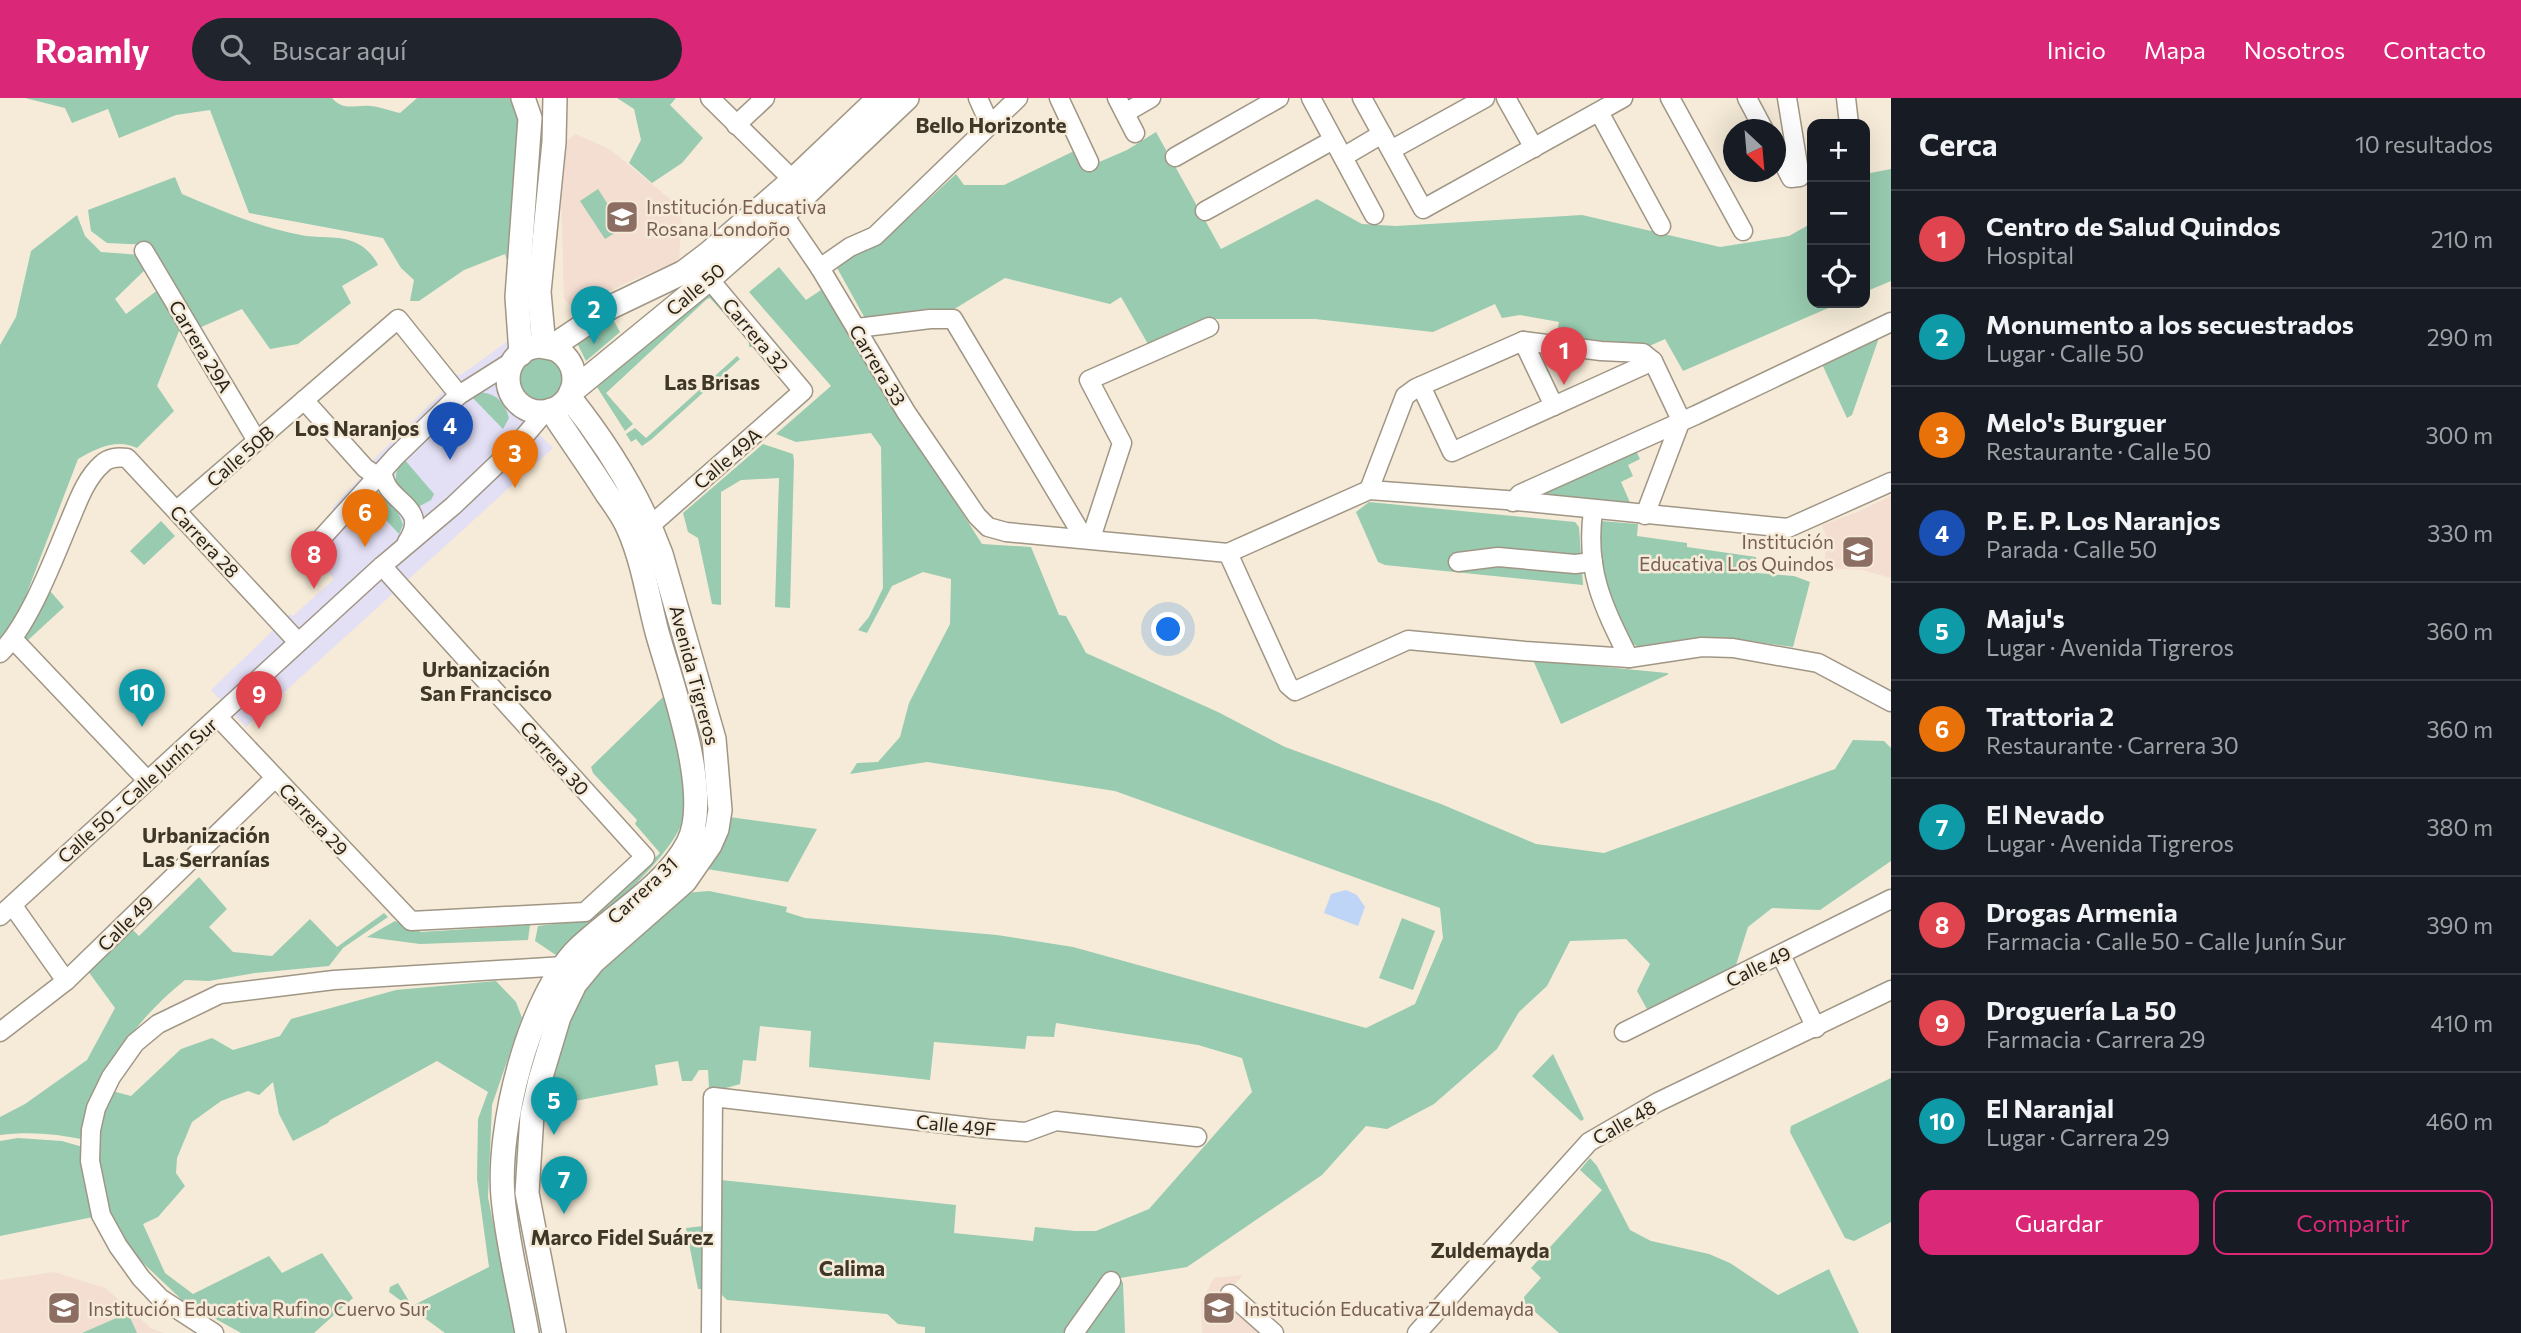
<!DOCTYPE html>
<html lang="es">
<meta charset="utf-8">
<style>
body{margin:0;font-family:Commissioner,sans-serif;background:#20242c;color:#f1f3f6}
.controls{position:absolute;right:21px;top:21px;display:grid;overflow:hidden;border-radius:14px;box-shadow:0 7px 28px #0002}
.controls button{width:63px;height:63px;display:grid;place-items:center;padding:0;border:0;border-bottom:2px solid #363941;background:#171b24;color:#f1f3f6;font:35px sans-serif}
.compass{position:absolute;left:1723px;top:21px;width:63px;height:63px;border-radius:50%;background:#171b24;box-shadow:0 7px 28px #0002;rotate:154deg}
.you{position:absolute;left:1169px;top:532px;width:24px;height:24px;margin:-18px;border:5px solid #fff;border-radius:50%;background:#1a73e8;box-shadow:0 0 0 10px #1a73e833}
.badge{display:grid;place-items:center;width:46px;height:46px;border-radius:50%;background:#db2777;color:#fff;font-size:23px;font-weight:700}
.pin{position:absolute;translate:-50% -58px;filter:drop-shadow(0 2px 4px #0008)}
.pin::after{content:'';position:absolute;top:37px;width:24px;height:21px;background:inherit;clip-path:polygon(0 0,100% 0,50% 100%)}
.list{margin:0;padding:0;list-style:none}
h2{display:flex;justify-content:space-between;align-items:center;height:91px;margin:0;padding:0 28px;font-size:30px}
h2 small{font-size:23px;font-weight:400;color:#9ea1a6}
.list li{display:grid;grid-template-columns:46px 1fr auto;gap:21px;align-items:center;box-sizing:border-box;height:98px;padding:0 28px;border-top:2px solid #363941}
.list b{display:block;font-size:26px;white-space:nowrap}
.list p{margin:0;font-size:23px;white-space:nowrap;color:#9ea1a6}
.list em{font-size:23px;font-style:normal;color:#9ea1a6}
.actions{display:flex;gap:14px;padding:21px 28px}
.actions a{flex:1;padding:16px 0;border:2px solid #db2777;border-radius:14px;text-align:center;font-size:24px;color:#db2777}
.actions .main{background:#db2777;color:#fff}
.icon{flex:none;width:38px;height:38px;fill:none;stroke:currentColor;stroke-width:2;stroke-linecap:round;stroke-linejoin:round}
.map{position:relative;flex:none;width:1891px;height:1235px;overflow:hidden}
header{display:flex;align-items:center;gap:42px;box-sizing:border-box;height:98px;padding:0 35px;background:#db2777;color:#fff}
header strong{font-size:33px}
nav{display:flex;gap:38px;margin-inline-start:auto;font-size:24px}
.search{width:490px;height:63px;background:#20242c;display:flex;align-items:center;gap:18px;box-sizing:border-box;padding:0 24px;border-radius:38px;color:#9ea1a6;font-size:26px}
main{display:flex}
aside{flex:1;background:#171b24}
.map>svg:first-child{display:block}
</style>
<header>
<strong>Roamly</strong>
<div class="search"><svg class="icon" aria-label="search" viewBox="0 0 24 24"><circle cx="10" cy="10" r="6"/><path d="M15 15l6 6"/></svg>Buscar aquí</div>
<nav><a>Inicio</a><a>Mapa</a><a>Nosotros</a><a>Contacto</a></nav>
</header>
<main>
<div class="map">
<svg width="1891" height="1235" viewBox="0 0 1891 1235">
<rect width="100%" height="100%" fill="#f6ebd8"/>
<!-- commercial -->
<polygon fill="#e3dff5" points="512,240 499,281 503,298 511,309 553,350 246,629 211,592 290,516 293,518 334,481 314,459 311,461 301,451 335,414 332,410 360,380 373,362 441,296 456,276 461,277"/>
<!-- education -->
<g fill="#f4ddd1">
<polygon points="576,36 611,52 682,111 679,163 628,184 574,211 564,201 560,61 562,46"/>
<polygon points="1891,398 1891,480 1863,472 1825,470 1826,438 1822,427 1860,413"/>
<polygon points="54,1174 105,1190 151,1230 164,1235 0,1235 0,1182"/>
<polygon points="1243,1177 1224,1198 1265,1235 1202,1235 1201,1205 1214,1180"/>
</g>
<!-- green -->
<g fill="#98cbb0">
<path d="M25,0H332C344,14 356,6 371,8C381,9 391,13 400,15L417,0H514L519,16L511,175L505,156L464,172L419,203H410L414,182L401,170L383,140L249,115L210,12L176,17L119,40L108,11L72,25L65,10Z"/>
<polygon points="617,0 676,0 670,7 703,40 682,65 652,85 629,65 641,42 634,11"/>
<polygon points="1156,34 1221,151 1317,101 1362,126 1396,128 1582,117 1720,149 1789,138 1812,125 1812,205 1840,205 1683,273 1665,241 1645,250 1555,243 1559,224 1520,217 1502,220 1495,206 1433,234 1315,221 1206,221 1148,246 1121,199 1110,206 1005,180 943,218 867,224 836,168 855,153 882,144 956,76 964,87 1004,87 1074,53 1083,71 1127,52"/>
<polygon points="1891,71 1891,183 1865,194 1865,76"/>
<path d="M175,79L182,96C222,113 259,129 301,137C322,141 341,136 360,147C367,151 375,160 378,167L342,188L351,205L298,246L270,251L242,211L199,230L151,147L107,145L91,133L88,112Z"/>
<polygon points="598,91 623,130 605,141 580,103"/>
<path d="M77,117L85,138L101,154L141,157L149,168L115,201L126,216L159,191L181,228L157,288L174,313L137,350C117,340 96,350 78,361L17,521L0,544V247L16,219L31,153Z"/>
<polygon points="779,169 806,202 821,192 982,446 1031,449 1059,517 1066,518 1086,555 1218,614 1285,649 1441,706 1536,746 1604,755 1835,671 1853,642 1884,643 1891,650 1891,763 1820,812 1772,810 1748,829 1735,870 1648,913 1637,893 1650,866 1626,841 1570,843 1547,888 1519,914 1497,951 1434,1006 1387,1031 1366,1028 1322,1077 1187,1169 1120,1180 1123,1185 1125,1235 925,1235 925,1229 898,1226 887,1216 727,1202 721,1196 721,1082 956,1107 954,1135 1033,1143 1035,1129 1075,1133 1096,1133 1149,1111 1252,994 1242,960 1198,947 1056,925 1054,939 1027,938 1025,951 934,944 930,982 809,969 811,933 760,928 756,963 743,962 740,986 723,991 709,990 708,972 699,972 692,983 682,983 678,963 655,967 658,987 539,1010 565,933 583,893 602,870 646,834 684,795 709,793 787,809 786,814 805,820 997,837 1073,849 1366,930 1415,906 1443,840 1440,810 1115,693 927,664 850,676 857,665 878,664 900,639 909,605 950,526 951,481 923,474 892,488 867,535 858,532 869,519 883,490 881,349 871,335 796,344 776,336 831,288 749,194"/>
<polygon points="710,195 755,249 749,249 749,243 710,200 707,201 606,295 633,326 625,333 597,289 702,196"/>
<polygon points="614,223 620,234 586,263 577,245"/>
<polygon points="1881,234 1852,317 1847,320 1822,266"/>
<polygon points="737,258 740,261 652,341 642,348 636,341 631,344 626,336 635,330 646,340"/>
<circle cx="542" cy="281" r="22"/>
<path d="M477,294C496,295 504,303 509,320L503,331L471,298Z"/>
<polygon points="763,346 793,356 794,363 790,510 775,509 779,380 741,382 721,394 721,507 712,506 698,440 688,434 683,415"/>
<polygon points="1634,349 1640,361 1628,367 1633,378 1621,384 1632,409 1531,397"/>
<path d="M404,361L434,396L431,402L418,409C397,400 388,378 404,361Z"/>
<path d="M374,395L377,394C390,399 399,414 403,427L399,436L373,408L365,414L360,408Z"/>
<polygon points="1369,404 1575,424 1579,429 1583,487 1385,467 1378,464 1356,414"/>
<polygon points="161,423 175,438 144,467 130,453"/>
<polygon points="1600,423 1638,426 1637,438 1687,445 1687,449 1756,459 1757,475 1794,478 1810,484 1793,549 1736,541 1703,540 1641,551 1632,545 1603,485 1600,466"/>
<polygon points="51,494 64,509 26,544 23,541 47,495"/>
<polygon points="1533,562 1667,575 1669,576 1561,626"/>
<path d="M663,599C674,637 689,680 683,720C677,756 588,830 559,859L535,843L538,828L592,821L660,755L635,726L637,722L593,675L591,669Z"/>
<polygon points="729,719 817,731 788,784 707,771 717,754"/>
<path d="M199,779L227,811L209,829L233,854L272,858L310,821L337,849L384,815L388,819L343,850L329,868L255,875L209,883L185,882C153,908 126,937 109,975C99,996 93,1020 86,1042C58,1036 29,1033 0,1037V1019L25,1006L87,962L115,910L85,869L129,828L139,838Z"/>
<polygon points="1402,820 1435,833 1413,892 1379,880"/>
<polygon points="395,823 421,834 530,827 528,842 420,846 367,839"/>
<polygon points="496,883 516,904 522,920 492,1007 488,1099 515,1235 445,1235 389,1194 390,1189 398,1185 412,1208 489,1169 477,1081 478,1021 488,994 437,963 330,1022 328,1025 293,1043 279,1016 273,984 259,997 248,993 221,1003 192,1024 177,1060 176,1075 185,1088 158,1119 143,1126 165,1175 193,1196 269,1158 282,1175 322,1155 353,1200 314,1235 241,1235 182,1202 123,1146 107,1115 93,1064 95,1032 112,993 131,998 181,951 212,940 233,952 280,938 291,921 396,892"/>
<polygon points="1553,956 1584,1021 1581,1023 1532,978"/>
<polygon points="1891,980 1891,1124 1854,1143 1845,1140 1790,1034 1791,1028"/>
<polygon points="18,1040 62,1043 86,1050 98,1118 0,1138 0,1043"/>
<polygon points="1590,1060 1597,1068 1630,1132 1651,1143 1709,1156 1730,1165 1778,1197 1829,1171 1859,1235 1559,1235 1525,1205 1524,1199 1541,1180 1531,1170 1602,1092 1580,1072"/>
<polygon points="703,1128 703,1191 698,1191 686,1130"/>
<polygon points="128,1215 137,1235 82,1235"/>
</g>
<!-- water -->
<polygon fill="#bed5f8" points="1346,792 1357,797 1365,809 1358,828 1324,815 1331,796"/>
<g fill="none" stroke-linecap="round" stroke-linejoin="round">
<defs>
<g id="minor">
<polyline points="710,0 793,82"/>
<polyline points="978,0 990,27"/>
<polyline points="1059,0 1089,64"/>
<polyline points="1117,0 1135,35"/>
<polyline points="1311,0 1374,117"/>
<polyline points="1362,0 1423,111 1623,0"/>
<polyline points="1506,0 1534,50"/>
<polyline points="1670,0 1743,133"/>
<polyline points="1747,0 1764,32"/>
<polyline points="1846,0 1849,26"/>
<polyline points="1599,14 1661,128"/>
<polyline points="1125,15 1151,0"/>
<polyline points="736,27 765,0"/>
<polyline points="1776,51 1791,80 1800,79 1787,0"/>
<polyline points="1391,52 1485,0"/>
<polyline points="1175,59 1279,0"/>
<polyline points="1343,59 1382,36"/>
<polyline points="777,107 820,170 906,314 977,418 988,429 1006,434 1228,455 1369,392 1506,402 1788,430 1891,384"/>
<polyline points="1205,113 1333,42"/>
<polyline points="144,153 257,343"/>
<polyline points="820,170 850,149 875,138 1018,0"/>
<polyline points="857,230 930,221 953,221 1084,440"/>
<polyline points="1523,243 1554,308"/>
<polyline points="1421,288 1452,354 1653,263"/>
<polyline points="304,302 365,370 384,383"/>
<path d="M383,374C384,405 432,407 407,444"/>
<polyline points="1369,392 1405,298 1416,290 1523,243 1601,253 1643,255 1653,263 1681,322 1645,417"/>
<polyline points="1513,404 1520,396 1696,317 1891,224"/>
<polyline points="177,412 398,221 459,297"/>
<path d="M1593,413C1585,473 1603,508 1629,560"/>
<polyline points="651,427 803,293 709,181"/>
<polyline points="1091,440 1122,345 1089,282 1209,229"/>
<polyline points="310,453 396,358 459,297 516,261"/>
<polyline points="1228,455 1288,587 1295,593 1408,542 1525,553 1629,560 1702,549 1733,550 1818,565 1891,604"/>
<polyline points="1458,464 1498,459 1575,466 1593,464"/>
<polyline points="13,541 147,682"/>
<path d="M0,555C29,527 54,460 70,422C78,403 86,380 102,366C109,359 118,359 127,360L298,544"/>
<polyline points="218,619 411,823 585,814 645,759 382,468"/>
<polyline points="13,808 66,883"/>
<polyline points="0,818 382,468 453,408 516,348 545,314"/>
<polyline points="1781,857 1816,930"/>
<polyline points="0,934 66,883 275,680"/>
<polyline points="1624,934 1891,801"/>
<polyline points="1230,1196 1274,1235"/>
<polyline points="214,1235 160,1200 141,1180 118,1148 101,1117 90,1063 91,1032 96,1010 111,979 135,945 158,926 220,896 334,882 564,868"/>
<polyline points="711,1235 713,999 989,1031 1026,1034 1056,1023 1197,1039"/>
<polyline points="1074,1235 1111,1183"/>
<polyline points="1417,1235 1589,1044 1658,1004 1891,892"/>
</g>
<g id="major">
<circle cx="541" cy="281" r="33"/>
<polyline points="544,249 539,194 554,44 555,0"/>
<polyline points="550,250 611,209 684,174 709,155 793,82 879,0"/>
<polyline points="521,256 517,199 530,20 523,0"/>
<polyline points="571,294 709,181 806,96 907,0"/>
<path d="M527,1235C519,1190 507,1144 503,1099C497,1030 528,901 578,851C612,818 666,788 688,745C713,697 671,585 657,534C648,500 643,464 629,432C624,419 615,407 607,396C589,367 569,340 551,312"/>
<path d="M554,1235L527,1095L532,1017L540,982L559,919L575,886L594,863L685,783L710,747L717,731L720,712L714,641L661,456C640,400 606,345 569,299"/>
</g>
</defs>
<!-- minor casing -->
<use href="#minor" stroke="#a09685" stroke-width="21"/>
<!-- major casing -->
<use href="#major" stroke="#a09685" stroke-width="26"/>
<!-- minor -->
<use href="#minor" stroke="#fff" stroke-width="18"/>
<!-- major -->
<use href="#major" stroke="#fff" stroke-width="23"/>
</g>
<!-- icons -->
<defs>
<symbol id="school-square" viewBox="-11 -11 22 22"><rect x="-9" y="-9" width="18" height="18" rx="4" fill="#8d6e63" stroke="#f6ebd8"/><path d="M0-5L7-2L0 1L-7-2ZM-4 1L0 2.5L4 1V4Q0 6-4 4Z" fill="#fff"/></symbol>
<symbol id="university-square" viewBox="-11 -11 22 22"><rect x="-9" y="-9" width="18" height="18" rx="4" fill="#8d6e63" stroke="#f6ebd8"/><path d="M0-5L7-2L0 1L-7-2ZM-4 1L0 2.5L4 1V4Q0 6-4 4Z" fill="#fff"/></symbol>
</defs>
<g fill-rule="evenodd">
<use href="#school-square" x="603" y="100" width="38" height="38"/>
<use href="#university-square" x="1839" y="435" width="38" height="38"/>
<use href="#university-square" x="45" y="1191" width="38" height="38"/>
<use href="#school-square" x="1200" y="1191" width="38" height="38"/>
</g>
<g text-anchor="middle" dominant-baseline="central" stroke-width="5" stroke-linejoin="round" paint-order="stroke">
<!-- education labels -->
<g font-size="19" fill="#785e54" stroke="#f6ebd8" text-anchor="start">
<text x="646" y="108">Institución Educativa<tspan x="646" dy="22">Rosana Londoño</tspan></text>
<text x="1834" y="443" text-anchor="end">Institución<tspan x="1834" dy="22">Educativa Los Quindos</tspan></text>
<text x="88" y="1210">Institución Educativa Rufino Cuervo Sur</text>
<text x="1244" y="1210">Institución Educativa Zuldemayda</text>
</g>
<!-- street labels -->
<g font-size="19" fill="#28241d" stroke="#f6ebd8">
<text transform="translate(695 191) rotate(-40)">Calle 50</text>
<text transform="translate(756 237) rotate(50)">Carrera 32</text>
<text transform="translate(201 248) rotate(59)">Carrera 29A</text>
<text transform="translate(878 267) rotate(59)">Carrera 33</text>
<text transform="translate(240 358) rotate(-41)">Calle 50B</text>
<text transform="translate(727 360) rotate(-41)">Calle 49A</text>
<text transform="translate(205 443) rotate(47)">Carrera 28</text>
<text transform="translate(695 577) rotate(75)">Avenida Tigreros</text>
<text transform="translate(555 660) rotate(48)">Carrera 30</text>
<text transform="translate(137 692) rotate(-42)">Calle 50 - Calle Junín Sur</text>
<text transform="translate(314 721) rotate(47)">Carrera 29</text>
<text transform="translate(642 792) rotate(-43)">Carrera 31</text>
<text transform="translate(125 825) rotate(-45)">Calle 49</text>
<text transform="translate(1758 868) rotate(-26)">Calle 49</text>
<text transform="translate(1624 1024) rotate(-30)">Calle 48</text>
<text transform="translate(956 1027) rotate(6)">Calle 49F</text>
</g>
<!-- neighbourhood labels -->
<g font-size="21" font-weight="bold" fill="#3f3728" stroke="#f6ebd8">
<text x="991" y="26">Bello Horizonte</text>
<text x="712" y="283">Las Brisas</text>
<text x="357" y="329">Los Naranjos</text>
<text x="486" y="570">Urbanización<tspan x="486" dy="24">San Francisco</tspan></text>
<text x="206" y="736">Urbanización<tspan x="206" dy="24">Las Serranías</tspan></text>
<text x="622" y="1138">Marco Fidel Suárez</text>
<text x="1490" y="1151">Zuldemayda</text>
<text x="852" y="1169">Calima</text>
</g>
</g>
</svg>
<div class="controls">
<button>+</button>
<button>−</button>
<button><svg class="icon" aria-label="locate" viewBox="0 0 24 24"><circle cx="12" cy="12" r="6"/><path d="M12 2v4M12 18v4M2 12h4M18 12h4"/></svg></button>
</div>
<svg class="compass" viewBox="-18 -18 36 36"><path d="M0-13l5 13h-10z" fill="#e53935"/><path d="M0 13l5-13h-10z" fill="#9ea1a6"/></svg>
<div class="you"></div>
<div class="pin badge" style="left:1564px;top:287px;background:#e0444e">1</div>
<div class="pin badge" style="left:594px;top:246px;background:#0f9aa8">2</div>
<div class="pin badge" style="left:515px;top:390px;background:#e8710a">3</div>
<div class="pin badge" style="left:450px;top:362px;background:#1a4fb4">4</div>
<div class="pin badge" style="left:554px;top:1037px;background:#0f9aa8">5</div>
<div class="pin badge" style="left:365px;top:449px;background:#e8710a">6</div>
<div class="pin badge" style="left:564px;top:1116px;background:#0f9aa8">7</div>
<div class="pin badge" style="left:314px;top:491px;background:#e0444e">8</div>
<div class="pin badge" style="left:259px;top:631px;background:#e0444e">9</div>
<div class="pin badge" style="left:142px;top:629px;background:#0f9aa8">10</div>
</div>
<aside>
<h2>Cerca<small>10 resultados</small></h2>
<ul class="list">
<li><span class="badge" style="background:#e0444e">1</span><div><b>Centro de Salud Quindos</b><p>Hospital</p></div><em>210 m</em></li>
<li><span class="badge" style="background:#0f9aa8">2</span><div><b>Monumento a los secuestrados</b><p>Lugar · Calle 50</p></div><em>290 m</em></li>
<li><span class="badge" style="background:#e8710a">3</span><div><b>Melo's Burguer</b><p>Restaurante · Calle 50</p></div><em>300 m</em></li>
<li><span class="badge" style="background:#1a4fb4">4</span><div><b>P. E. P. Los Naranjos</b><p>Parada · Calle 50</p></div><em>330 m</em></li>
<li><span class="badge" style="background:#0f9aa8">5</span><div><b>Maju's</b><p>Lugar · Avenida Tigreros</p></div><em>360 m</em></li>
<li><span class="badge" style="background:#e8710a">6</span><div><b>Trattoria 2</b><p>Restaurante · Carrera 30</p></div><em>360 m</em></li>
<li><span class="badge" style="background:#0f9aa8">7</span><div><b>El Nevado</b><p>Lugar · Avenida Tigreros</p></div><em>380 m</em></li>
<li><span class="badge" style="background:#e0444e">8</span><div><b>Drogas Armenia</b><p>Farmacia · Calle 50 - Calle Junín Sur</p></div><em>390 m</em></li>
<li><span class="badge" style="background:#e0444e">9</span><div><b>Droguería La 50</b><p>Farmacia · Carrera 29</p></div><em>410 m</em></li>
<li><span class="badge" style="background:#0f9aa8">10</span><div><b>El Naranjal</b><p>Lugar · Carrera 29</p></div><em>460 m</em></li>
</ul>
<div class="actions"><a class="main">Guardar</a><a>Compartir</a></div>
</aside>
</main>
